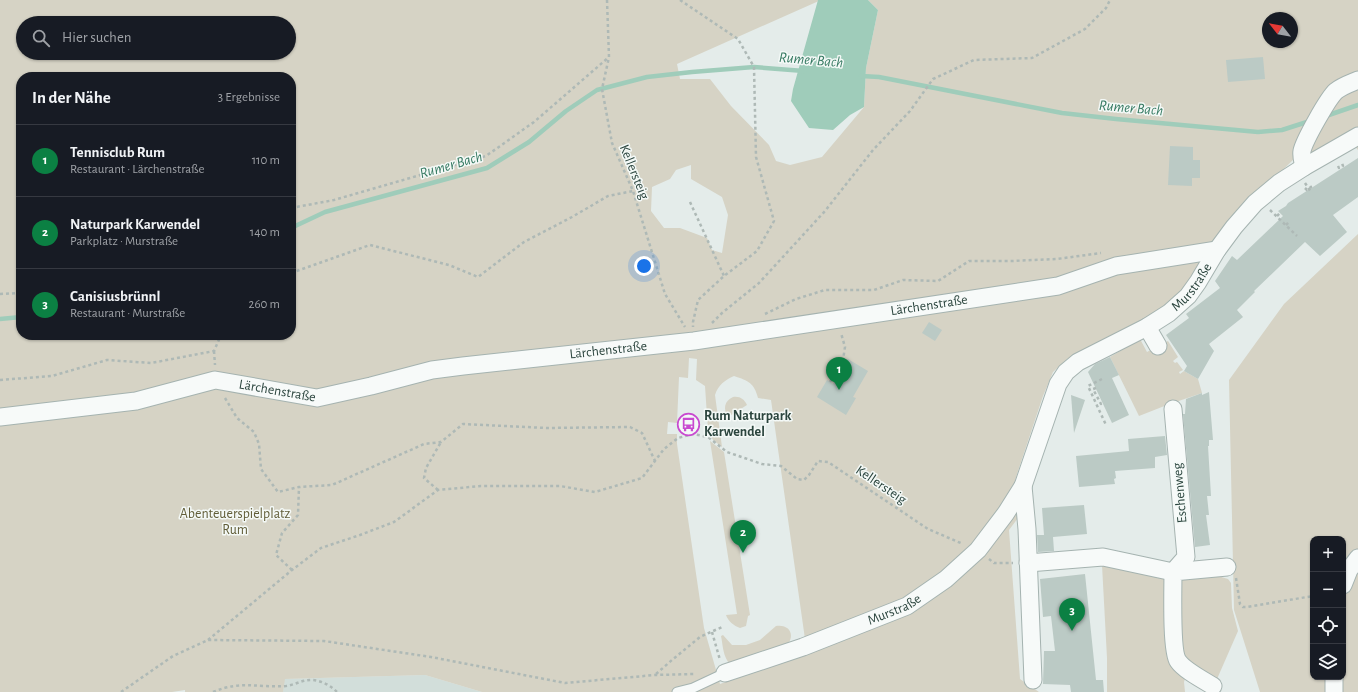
<!DOCTYPE html>
<html lang="de">
<meta charset="utf-8">
<style>
body{margin:0;font-family:"Alegreya Sans",sans-serif;background:#242831;color:#f1f3f6}
.controls{position:absolute;right:12px;bottom:12px;display:grid;overflow:hidden;border-radius:8px;box-shadow:0 1px 3px #0004}
.controls button{width:36px;height:36px;display:grid;place-items:center;padding:0;border:0;border-bottom:1px solid #363941;background:#171b24;color:#f1f3f6;font:20px sans-serif}
.compass{position:absolute;left:1262px;top:12px;width:36px;height:36px;border-radius:50%;background:#171b24;box-shadow:0 1px 3px #0004;rotate:301deg}
.you{position:absolute;left:644px;top:266px;width:14px;height:14px;margin:-10px;border:3px solid #fff;border-radius:50%;background:#1a73e8;box-shadow:0 0 0 6px #1a73e833}
.badge{display:grid;place-items:center;width:26px;height:26px;border-radius:50%;background:#0b8043;color:#fff;font-size:13px;font-weight:700}
.pin{position:absolute;translate:-50% -33px;filter:drop-shadow(0 1px 2px #0008)}
.pin::after{content:'';position:absolute;top:21px;width:14px;height:12px;background:inherit;clip-path:polygon(0 0,100% 0,50% 100%)}
.list{margin:0;padding:0;list-style:none}
h2{display:flex;justify-content:space-between;align-items:center;height:52px;margin:0;padding:0 16px;font-size:17px}
h2 small{font-size:13px;font-weight:400;color:#9ea1a6}
.list li{display:grid;grid-template-columns:26px 1fr auto;gap:12px;align-items:center;box-sizing:border-box;height:72px;padding:0 16px;border-top:1px solid #363941}
.list b{display:block;font-size:15px;white-space:nowrap}
.list p{margin:0;font-size:13px;white-space:nowrap;color:#9ea1a6}
.list em{font-size:13px;font-style:normal;color:#9ea1a6}
.icon{flex:none;width:22px;height:22px;fill:none;stroke:currentColor;stroke-width:2;stroke-linecap:round;stroke-linejoin:round}
.map{position:relative;flex:none;width:1358px;height:692px;overflow:hidden}
.search{position:absolute;background:#171b24;box-shadow:0 1px 3px #0004;left:16px;top:16px;width:280px;height:44px;display:flex;align-items:center;gap:10px;box-sizing:border-box;padding:0 14px;border-radius:22px;color:#9ea1a6;font-size:15px}
.panel{position:absolute;background:#171b24;box-shadow:0 1px 3px #0004;left:16px;top:72px;width:280px;height:268px;border-radius:16px}
.map>svg:first-child{display:block}
</style>
<div class="map">
<svg width="1358" height="692" viewBox="0 0 1358 692">
<rect width="100%" height="100%" fill="#e4ecea"/>
<!-- built -->
<polygon fill="#d2deda" points="425,675 482,692 283,692 284,679"/>
<!-- green -->
<g fill="#d6d3c5" fill-rule="evenodd">
<path d="M0,0H821L677,64L680,79H710L731,106L769,145L776,161L790,165L822,157L864,107L866,68L878,10L868,0H1358V150L1350,140L1304,167V143L1293,160L1226,225L1193,277L1178,296L1160,310L1067,359L1053,372L1043,396L1016,477L1013,491L1021,514L1009,530L1020,679L1039,692H482L425,675L285,679L283,692H185V690L172,692H0ZM1268,18H1292V42H1268ZM23,23H289V53H23ZM21,77H291V335H21ZM691,165V179L722,197L728,215L722,253L712,250L707,238L680,228H664L651,211L652,187L670,179L676,170ZM689,358L697,359L696,380L705,386L708,431L713,440L722,447L715,395C718,385 725,380 734,376C749,381 754,383 758,398L771,400L807,653L720,684L704,628L677,444V434H667L668,422L677,423L679,377L688,378Z"/>
<path d="M1358,234V692H1260L1234,610L1229,380L1284,304ZM1313,539H1343V677H1313Z"/>
<polygon points="1140,339 1147,352 1168,341 1178,357 1173,361 1175,363 1177,362 1183,370 1179,372 1180,374 1184,371 1198,379 1202,393 1167,405 1139,416 1110,357"/>
<path d="M733,397C740,396 744,399 747,405L728,417C723,409 724,401 733,397Z"/>
<path d="M710,441L724,452L750,615L748,616L746,626L740,628C734,626 728,621 726,615L737,614Z"/>
<path d="M1102,565L1218,576L1228,579L1231,583L1232,608L1238,631L1217,679C1204,671 1200,672 1186,675L1184,682L1185,692H1107V658Z"/>
<path d="M776,626C789,624 795,634 788,644L730,664C723,657 723,646 721,636L723,635L732,645H746L760,640Z"/>
</g>
<!-- water -->
<polygon fill="#9fccba" points="818,0 868,0 878,10 866,68 864,107 850,115 833,130 809,128 791,101 793,89"/>
<g fill="none" stroke-linecap="round" stroke-linejoin="round">
<!-- stream -->
<g stroke="#9fccba" stroke-width="4.5">
<polyline points="861,76 879,77 1062,113 1116,119 1258,132 1282,130 1310,121"/>
<polyline points="1323,117 1358,105"/>
<polyline points="291,228 325,212 487,168 529,142 566,111 597,90 647,77 692,72 754,67 804,71"/>
<polyline points="0,319 21,317"/>
</g>
</g>
<!-- building -->
<g fill="#bbcac5">
<polygon points="1263,57 1265,79 1228,82 1226,60"/>
<polygon points="1170,146 1193,147 1193,160 1200,160 1200,178 1192,178 1192,186 1168,185"/>
<polygon points="1358,158 1358,197 1333,215 1347,232 1320,256 1305,242 1254,291 1255,292 1237,310 1243,317 1209,344 1214,351 1198,379 1184,371 1187,366 1166,335 1189,318 1186,314 1220,288 1215,281 1232,256 1237,260 1283,216 1278,211 1286,206 1288,203"/>
<polygon points="929,322 942,330 935,341 922,333"/>
<polygon points="1110,357 1119,375 1112,378 1129,415 1112,423 1088,372 1095,364"/>
<polygon points="848,359 868,371 853,397 856,398 846,415 817,397 827,380 833,384"/>
<polygon points="1209,392 1213,440 1209,440 1209,446 1208,446 1211,496 1207,496 1209,515 1206,515 1210,545 1195,547 1183,414 1185,414 1186,399 1202,393 1202,395"/>
<polygon points="1071,395 1085,400 1074,433"/>
<polygon points="1165,436 1167,455 1155,457 1155,468 1115,471 1116,478 1114,479 1115,484 1079,487 1076,456 1129,451 1128,439"/>
<polygon points="1084,505 1087,534 1053,537 1054,551 1038,552 1037,535 1044,535 1042,508"/>
<polygon points="1085,574 1096,680 1103,680 1104,692 1071,692 1070,685 1043,684 1044,651 1055,651 1051,616 1043,617 1040,579"/>
</g>
<g fill="none" stroke-linecap="round" stroke-linejoin="round">
<defs>
<polyline id="service" points="677,692 693,688 725,673"/>
<g id="minor">
<path d="M1304,167C1303,162 1301,157 1302,151C1304,141 1328,98 1336,91C1342,86 1351,83 1358,80"/>
<polyline points="1147,327 1158,346"/>
<path id="s1" d="M0,417L136,401L215,380L317,398L371,386L432,370L463,366L694,341L1058,286L1116,266L1217,250"/>
<polyline points="1023,486 1027,529 1033,680"/>
<polyline points="1028,563 1103,557 1173,572 1186,557 1173,409"/>
<polyline points="1343,585 1349,570 1358,558"/>
<path id="s2" d="M725,673L803,647L907,606L946,579L978,550L1006,513L1023,486L1058,384L1066,372L1078,362L1147,327L1169,313L1188,296L1198,282L1217,250L1234,227L1255,203L1279,183L1304,167L1358,136"/>
<path d="M1213,686C1203,680 1184,670 1178,661C1171,651 1173,588 1173,572L1227,567"/>
<polyline points="1334,692 1334,677"/>
</g>
</defs>
<!-- service casing -->
<use href="#service" stroke="#a5b3b0" stroke-width="11"/>
<!-- minor casing -->
<use href="#minor" stroke="#a5b3b0" stroke-width="19"/>
<!-- path -->
<g stroke="#aeb9b6" stroke-width="2.5" stroke-dasharray="3 3" stroke-linecap="butt">
<polyline points="607,0 609,57 602,89 612,143 633,191 665,294 685,327"/>
<polyline points="680,0 738,39 754,67 756,157 774,221 757,251 724,276 698,300 693,322 693,327"/>
<polyline points="1338,166 1339,168 1343,166 1342,163"/>
<polyline points="1305,183 1311,192"/>
<polyline points="1305,188 1307,190 1311,187 1309,185"/>
<polyline points="690,202 724,276"/>
<polyline points="291,208 334,200 486,156 534,122 609,57"/>
<polyline points="1270,210 1297,236"/>
<polyline points="1277,216 1280,213"/>
<polyline points="1286,225 1289,222"/>
<polyline points="291,273 370,245 449,265 478,277 524,242 572,217 608,196 633,191"/>
<polyline points="0,294 21,293"/>
<polyline points="765,314 796,299 825,290 874,290 903,280 938,281 969,261 1011,261 1057,259 1101,253"/>
<polyline points="712,323 722,313 759,283 825,211 873,150 910,111 933,79 974,60 1032,58 1085,29 1106,8 1110,0"/>
<polyline points="214,351 215,365"/>
<polyline points="1102,379 1088,386 1106,425"/>
<polyline points="0,380 52,376 107,360 151,363 214,351 221,335"/>
<polyline points="830,382 843,360 845,347 841,333"/>
<polyline points="1096,388 1093,389 1101,404 1103,403"/>
<polyline points="225,398 237,418 254,432 259,444 261,469 278,492 299,487 332,485 424,444 441,442 463,424 547,428 630,427 642,433 655,461"/>
<polyline points="438,490 424,478 426,468 441,442"/>
<polyline points="989,559 994,563 1013,563"/>
<polyline points="292,570 276,555 282,533 298,515 299,487"/>
<polyline points="1236,578 1240,604 1243,607 1247,607 1313,596"/>
<polyline points="712,632 720,660"/>
<polyline points="208,640 292,570 321,548 360,535 394,522 438,490 481,486 560,486 595,492 642,478 664,449 678,438 693,434 708,437 727,452 762,464 781,466 797,479 804,480 809,475 818,461 828,462 928,529 963,544"/>
<polyline points="656,674 672,660 700,637 722,627"/>
<polyline points="121,692 173,656 208,640 324,641 431,657 565,683 655,675 695,674"/>
<path d="M213,692C241,680 258,688 286,686C295,685 303,679 313,680C322,681 330,685 337,692"/>
</g>
<!-- service -->
<use href="#service" stroke="#f7faf9" stroke-width="9"/>
<!-- minor -->
<use href="#minor" stroke="#f7faf9" stroke-width="17"/>
</g>
<!-- icons -->
<defs>
<symbol id="bus-ring" viewBox="-11 -11 22 22"><circle r="9.5" fill="#f4f9f7" stroke="#c84ad0" stroke-width="1.5"/><path d="M-5-6H5V4H4V6H2V4H-2V6H-4V4H-5ZM-3.5-4V0h7V-4ZM-3.5 1.2v1.5H-2V1.2ZM2 1.2v1.5H3.5V1.2Z" fill="#c84ad0"/></symbol>
</defs>
<g fill-rule="evenodd">
<use href="#bus-ring" x="676" y="412" width="25" height="25"/>
</g>
<g text-anchor="middle" dominant-baseline="central" stroke-width="3" stroke-linejoin="round" paint-order="stroke">
<!-- street labels -->
<g font-size="14" fill="#2b453e" stroke="#f4f9f7">
<text transform="translate(634 172) rotate(68)">Kellersteig</text>
<text stroke="none"><textPath href="#s2" startOffset="639">Murstraße</textPath></text>
<text stroke="none"><textPath href="#s1" startOffset="942">Lärchenstraße</textPath></text>
<text stroke="none"><textPath href="#s1" startOffset="618">Lärchenstraße</textPath></text>
<text stroke="none"><textPath href="#s1" startOffset="282">Lärchenstraße</textPath></text>
<text transform="translate(881 485) rotate(34)">Kellersteig</text>
<text transform="translate(1180 493) rotate(-95)">Eschenweg</text>
<text stroke="none"><textPath href="#s2" startOffset="181">Murstraße</textPath></text>
</g>
<!-- poi labels -->
<g font-size="14" font-weight="bold" fill="#2b453e" stroke="#f4f9f7" text-anchor="start">
<text x="704" y="416">Rum Naturpark<tspan x="704" dy="16">Karwendel</tspan></text>
</g>
<!-- park labels -->
<g font-size="14" fill="#615d38" stroke="#f4f9f7">
<text x="235" y="514">Abenteuerspielplatz<tspan x="235" dy="16">Rum</tspan></text>
</g>
<!-- water labels -->
<g font-size="15" font-style="italic" fill="#357961" stroke="#f4f9f7">
<text transform="translate(811 60) rotate(5)">Rumer Bach</text>
<text transform="translate(1131 108) rotate(5)">Rumer Bach</text>
<text transform="translate(451 165) rotate(-16)">Rumer Bach</text>
</g>
</g>
</svg>
<div class="controls">
<button>+</button>
<button>−</button>
<button><svg class="icon" aria-label="locate" viewBox="0 0 24 24"><circle cx="12" cy="12" r="6"/><path d="M12 2v4M12 18v4M2 12h4M18 12h4"/></svg></button>
<button><svg class="icon" aria-label="layers" viewBox="0 0 24 24"><path d="M12 4l9 5-9 5-9-5zM3 14l9 5 9-5"/></svg></button>
</div>
<svg class="compass" viewBox="-18 -18 36 36"><path d="M0-13l5 13h-10z" fill="#e53935"/><path d="M0 13l5-13h-10z" fill="#9ea1a6"/></svg>
<div class="you"></div>
<div class="pin badge" style="left:839px;top:390px">1</div>
<div class="pin badge" style="left:743px;top:553px">2</div>
<div class="pin badge" style="left:1072px;top:631px">3</div>
<div class="search"><svg class="icon" aria-label="search" viewBox="0 0 24 24"><circle cx="10" cy="10" r="6"/><path d="M15 15l6 6"/></svg>Hier suchen</div>
<section class="panel">
<h2>In der Nähe<small>3 Ergebnisse</small></h2>
<ul class="list">
<li><span class="badge">1</span><div><b>Tennisclub Rum</b><p>Restaurant · Lärchenstraße</p></div><em>110 m</em></li>
<li><span class="badge">2</span><div><b>Naturpark Karwendel</b><p>Parkplatz · Murstraße</p></div><em>140 m</em></li>
<li><span class="badge">3</span><div><b>Canisiusbrünnl</b><p>Restaurant · Murstraße</p></div><em>260 m</em></li>
</ul>
</section>
</div>
